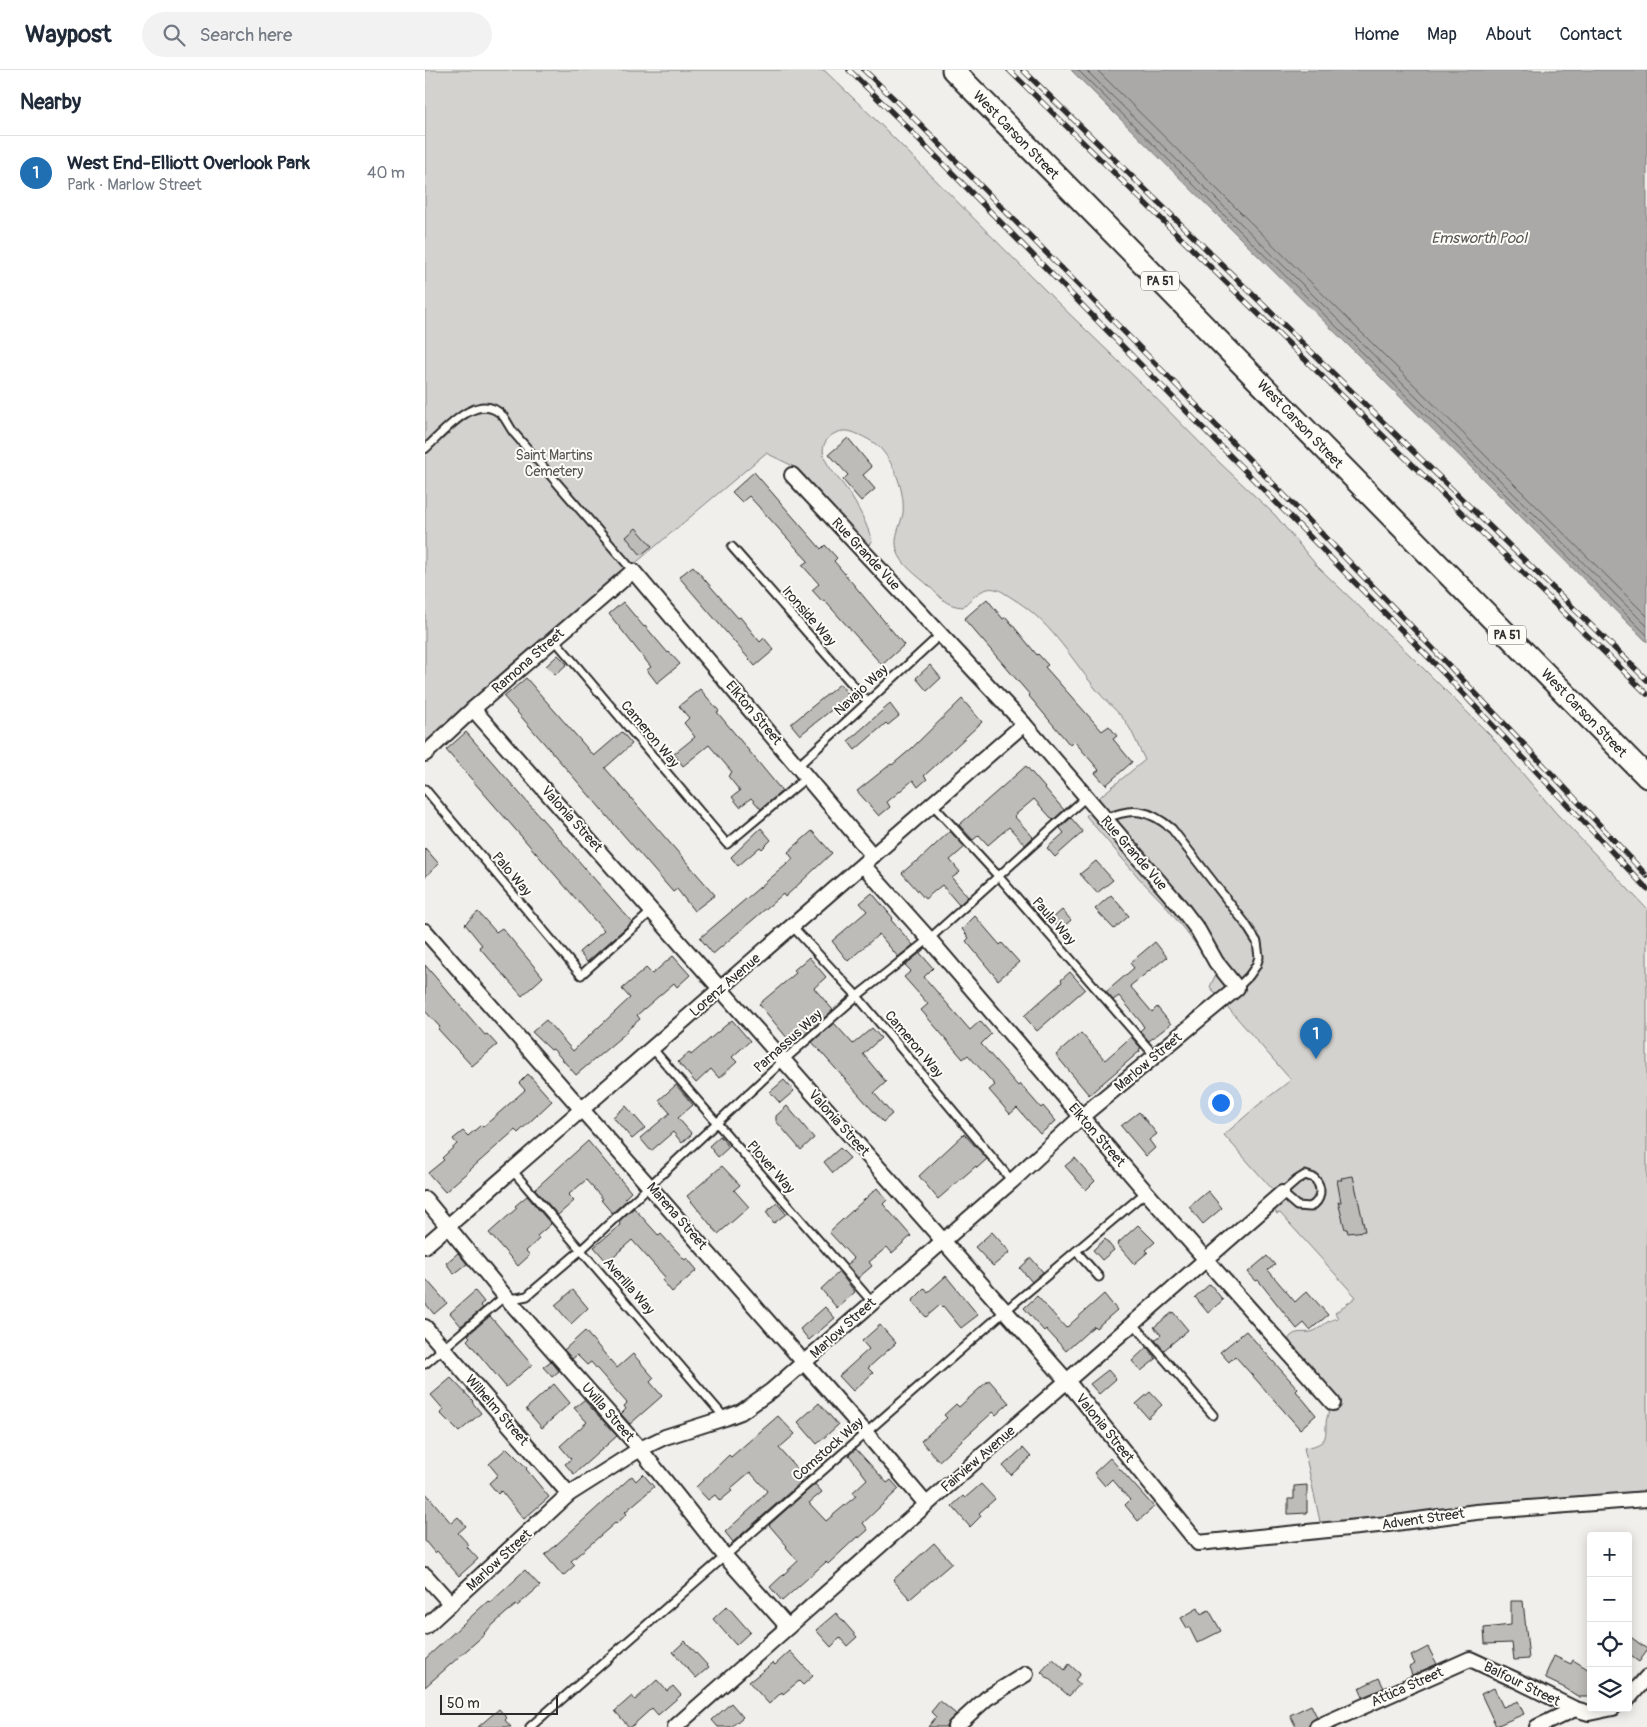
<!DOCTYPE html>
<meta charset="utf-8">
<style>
body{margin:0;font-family:Pangolin,sans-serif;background:#f2f2f3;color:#1f2937}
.controls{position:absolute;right:15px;bottom:15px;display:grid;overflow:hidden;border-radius:5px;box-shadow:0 2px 12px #0003}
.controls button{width:45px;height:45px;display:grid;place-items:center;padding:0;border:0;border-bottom:1px solid #e0e1e3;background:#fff;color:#1f2937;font:25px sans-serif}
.scale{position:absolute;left:15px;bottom:12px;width:118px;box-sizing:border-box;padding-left:5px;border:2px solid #2b2b2b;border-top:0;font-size:14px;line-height:18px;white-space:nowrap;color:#2b2b2b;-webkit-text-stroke:4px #fdfcf7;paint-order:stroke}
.you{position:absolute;left:795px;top:1032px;width:18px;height:18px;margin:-12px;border:4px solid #fff;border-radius:50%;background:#1a73e8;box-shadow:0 0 0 8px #1a73e833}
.badge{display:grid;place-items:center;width:32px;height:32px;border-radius:50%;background:#1f6fb2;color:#fff;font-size:16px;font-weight:700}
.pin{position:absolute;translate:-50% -41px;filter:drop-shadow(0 1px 2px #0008)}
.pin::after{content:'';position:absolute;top:26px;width:18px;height:15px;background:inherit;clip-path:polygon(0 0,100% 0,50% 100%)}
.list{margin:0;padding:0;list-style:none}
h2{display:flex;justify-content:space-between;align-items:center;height:65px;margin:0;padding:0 20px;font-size:21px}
h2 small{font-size:16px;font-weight:400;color:#747a83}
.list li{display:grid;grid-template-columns:32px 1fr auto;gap:15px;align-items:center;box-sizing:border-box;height:75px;padding:0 20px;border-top:1px solid #e0e1e3}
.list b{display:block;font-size:19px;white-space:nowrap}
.list p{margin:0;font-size:16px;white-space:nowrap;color:#747a83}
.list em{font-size:16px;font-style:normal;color:#747a83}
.icon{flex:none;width:28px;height:28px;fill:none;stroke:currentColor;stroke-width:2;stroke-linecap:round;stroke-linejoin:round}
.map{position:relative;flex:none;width:1222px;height:1657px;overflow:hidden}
header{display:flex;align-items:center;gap:30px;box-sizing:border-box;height:70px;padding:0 25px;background:#fff;border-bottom:1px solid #e0e1e3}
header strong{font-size:24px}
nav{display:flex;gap:28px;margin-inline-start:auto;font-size:18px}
.search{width:350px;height:45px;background:#f2f2f3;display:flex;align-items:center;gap:12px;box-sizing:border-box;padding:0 18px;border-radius:28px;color:#747a83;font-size:19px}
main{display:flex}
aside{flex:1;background:#fff}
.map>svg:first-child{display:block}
</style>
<header>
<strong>Waypost</strong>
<div class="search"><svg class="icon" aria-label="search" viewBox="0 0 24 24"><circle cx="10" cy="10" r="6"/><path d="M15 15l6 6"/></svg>Search here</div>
<nav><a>Home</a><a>Map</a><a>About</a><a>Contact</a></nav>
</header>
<main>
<aside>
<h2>Nearby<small></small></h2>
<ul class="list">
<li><span class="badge">1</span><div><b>West End-Elliott Overlook Park</b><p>Park · Marlow Street</p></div><em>40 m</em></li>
</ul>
</aside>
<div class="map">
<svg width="1222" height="1657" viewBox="0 0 1222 1657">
<rect width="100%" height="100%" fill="#f0efeb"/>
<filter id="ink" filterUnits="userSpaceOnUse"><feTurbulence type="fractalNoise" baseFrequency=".02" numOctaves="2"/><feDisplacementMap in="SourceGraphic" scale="10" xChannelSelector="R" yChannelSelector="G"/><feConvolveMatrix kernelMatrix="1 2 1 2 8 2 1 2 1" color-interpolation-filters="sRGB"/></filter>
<g filter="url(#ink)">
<!-- green -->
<path fill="#d3d2cf" stroke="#7f7e7d" d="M0,0H399L454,53L627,227L718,315L795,393L850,445L892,496L989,589L1065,665L1131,743L1222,839V1423C1113,1428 1004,1442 896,1456L879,1378C914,1373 893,1357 906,1339L864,1273C864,1270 863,1268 866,1266C872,1260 882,1264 889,1261C899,1256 900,1251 913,1248L910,1243L931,1227L855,1143L852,1144L850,1141L848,1120L799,1065L832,1036L866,1010L785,917L790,906L784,891L739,834L714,808L661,746L677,725L720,690C713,677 709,664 701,652C692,640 679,630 670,618C644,585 624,550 587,528C582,525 576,520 570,519C558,516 546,529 538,537C521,536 516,528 504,516C493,506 476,495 472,480C468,467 476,455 478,443C480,422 470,395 456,379C450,372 436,365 427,362C412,357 394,370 399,386C403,399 415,409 422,420C433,436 442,454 447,471L444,477L442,476L376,403L366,395L341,383L194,507L0,678Z"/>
<!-- water -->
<polygon fill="#aaa9a7" stroke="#777775" points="646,0 1222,0 1222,572 658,12"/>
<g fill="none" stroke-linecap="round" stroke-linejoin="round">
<!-- shore -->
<g stroke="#5e5d5d" stroke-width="1">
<polyline points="653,0 1222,565"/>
<polyline points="661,0 1222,556"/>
<polyline points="672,0 1222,546"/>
</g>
</g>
<!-- building -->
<g fill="#bdbcb8" stroke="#2b2b2b">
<polygon points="423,368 447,397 438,405 450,419 436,431 418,410 423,405 404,384"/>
<polygon points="329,402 396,479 400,475 412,488 409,491 479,575 457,595 399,530 397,531 387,520 394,514 377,495 383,491 324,426 317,432 307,422"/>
<polygon points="211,458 227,476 216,485 201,467"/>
<polygon points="268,496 313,548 315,547 335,572 339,568 349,580 330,596 254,507"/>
<polygon points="562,529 578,549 581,547 612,585 613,584 623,595 620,597 677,661 684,656 692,666 688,669 707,692 681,715 670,703 674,700 649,671 645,675 604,626 605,625 539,549"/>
<polygon points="198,532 219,557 220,556 243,583 244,582 255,594 232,613 222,600 226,597 184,544"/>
<polygon points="133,585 142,594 130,605 121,596"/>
<polygon points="505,595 516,608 502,621 491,608"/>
<polygon points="101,608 169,686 197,662 207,674 180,698 290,825 269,841 252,819 248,822 99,650 79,627"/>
<polygon points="415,614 424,626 375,665 366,654"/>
<polygon points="275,619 294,641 292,642 357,721 336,739 326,728 315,737 307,727 315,721 303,706 307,702 284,675 258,696 249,684 270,667 259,653 264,648 254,636"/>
<polygon points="537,629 557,652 499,706 502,709 493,717 488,710 462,732 465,737 454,746 432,721 466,694 467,695 486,679"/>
<polygon points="465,634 474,646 463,655 461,653 430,680 423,671"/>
<polygon points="41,662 207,852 162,892 154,882 179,861 21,680"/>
<polygon points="601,696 639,740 628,750 609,729 589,746 608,767 600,775 584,757 563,775 554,765 548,770 534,755"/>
<polygon points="646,748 658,762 630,787 622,778 639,763 635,758"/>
<polygon points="336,758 346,770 337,779 335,777 313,796 306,787"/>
<polygon points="387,761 407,783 360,827 358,824 288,884 275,868 368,789 363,782"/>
<polygon points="525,761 540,777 525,790 535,802 527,808 543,827 534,835 517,815 500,829 477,803 491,791 492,792"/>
<polygon points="0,778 14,794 0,807"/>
<polygon points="671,791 688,810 672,823 655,804"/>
<polygon points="447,823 468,848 466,850 488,875 473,887 454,864 423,891 407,871 442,841 435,833"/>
<polygon points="686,825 704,846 689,859 670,839"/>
<polygon points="637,840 646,850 635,860 626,850"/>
<polygon points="53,842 71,862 77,858 118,907 97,926 54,877 57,875 40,854"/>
<polygon points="550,846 575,875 577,873 594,892 573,910 541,871 544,868 537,859"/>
<polygon points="730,872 742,887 705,916 727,942 732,937 746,954 724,971 715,961 719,957 715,951 694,926 688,930 681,922 709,898 705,893"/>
<polygon points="495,883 508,898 499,907 545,960 555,951 566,964 556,974 593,1016 595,1014 616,1038 618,1036 631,1051 615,1064 592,1038 585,1044 564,1020 570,1015 543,985 538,989 496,940 503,934 479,907 486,901 480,895"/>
<polygon points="248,886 265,905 252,917 249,913 212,945 215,949 201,961 202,962 151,1005 128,979 126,980 107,962 121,950 148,981 205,928 197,919 221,898 227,904"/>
<polygon points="384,887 401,907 389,918 408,940 368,975 334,934 371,903 369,900"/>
<polygon points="0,895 60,965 62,964 72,975 47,996 13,959 15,957 0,941"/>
<polygon points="645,902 660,919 612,961 599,946 637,912 636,910"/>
<polygon points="307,950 325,971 307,987 312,992 294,1008 286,999 271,1013 253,992 264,982 266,985"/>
<polygon points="409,953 428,974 447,958 456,968 438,984 461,1012 449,1023 467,1044 458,1052 387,972"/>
<polygon points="656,963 680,990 706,967 716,978 714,979 715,981 664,1025 631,985"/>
<polygon points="103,1004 127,1031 93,1063 90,1060 20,1122 3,1103 19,1090 17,1088 32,1074 28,1069 38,1061 43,1066 56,1055 58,1057 100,1020 94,1013"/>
<polygon points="359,1010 369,1021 355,1033 345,1022"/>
<polygon points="251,1015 268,1035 253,1048 267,1064 257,1073 248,1062 226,1081 215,1068 245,1043 234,1030"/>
<polygon points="201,1036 220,1058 207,1069 188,1047"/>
<polygon points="362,1036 389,1068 376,1080 351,1051 351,1046"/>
<polygon points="714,1042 732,1064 724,1070 730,1078 721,1086 696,1056"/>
<polygon points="539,1064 562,1089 552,1098 551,1096 513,1129 494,1106"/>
<polygon points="295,1066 304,1077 293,1087 284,1076"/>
<polygon points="163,1071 206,1122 200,1128 202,1130 187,1143 176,1130 178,1129 161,1110 143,1125 149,1131 133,1145 110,1119"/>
<polygon points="415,1078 425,1088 408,1103 399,1092"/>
<polygon points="650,1088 670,1111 661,1120 640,1096"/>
<polygon points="297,1096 315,1115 309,1120 324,1137 293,1164 262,1126"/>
<polygon points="928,1106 940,1161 923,1163 922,1159 920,1159 913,1132 916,1132 912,1110 917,1110 916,1108"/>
<polygon points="452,1118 462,1130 458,1134 486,1166 467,1183 462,1177 444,1192 447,1196 433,1208 422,1195 429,1189 404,1162"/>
<polygon points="783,1121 797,1138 778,1154 764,1137"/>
<polygon points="102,1126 126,1154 112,1166 114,1169 101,1181 105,1185 93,1196 64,1163 92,1138 90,1136"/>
<polygon points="352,1133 361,1144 349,1153 341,1142"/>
<polygon points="209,1138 234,1166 236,1164 260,1190 262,1188 272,1200 247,1222 237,1210 240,1207 207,1170 182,1192 169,1177 195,1155 194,1151"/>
<polygon points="713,1155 730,1172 721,1180 723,1182 709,1194 692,1174"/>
<polygon points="567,1162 585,1182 568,1196 550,1177"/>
<polygon points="680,1169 689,1180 677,1190 668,1180"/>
<polygon points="33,1183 42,1194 29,1204 21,1193"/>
<polygon points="842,1186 850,1195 843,1200 870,1232 882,1221 903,1245 885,1260 879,1253 872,1259 833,1210 831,1211 823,1202"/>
<polygon points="606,1188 618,1202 607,1212 595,1198"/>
<polygon points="414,1202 430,1222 412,1238 396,1219"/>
<polygon points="521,1206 553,1245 536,1258 518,1236 517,1237 515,1235 501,1247 487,1231 500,1218 503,1222"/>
<polygon points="0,1208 22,1233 9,1244 0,1233"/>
<polygon points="785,1214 798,1230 783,1243 770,1227"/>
<polygon points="148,1220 163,1238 146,1254 130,1235"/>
<polygon points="50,1221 59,1232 55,1235 58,1238 36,1256 25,1243"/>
<polygon points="679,1224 692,1240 671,1258 669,1256 641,1281 621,1259 619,1261 599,1238 612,1226 641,1258"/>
<polygon points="400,1237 410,1248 384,1270 375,1259"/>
<polygon points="748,1242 763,1260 739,1280 730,1270 736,1265 729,1257"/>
<polygon points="65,1246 107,1295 81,1317 42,1270 45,1267 43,1265"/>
<polygon points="455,1255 471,1273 443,1298 448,1303 428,1321 414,1306 444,1279 437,1271"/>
<polygon points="160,1261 192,1298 208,1284 229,1308 225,1312 237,1326 205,1354 196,1344 201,1339 199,1336 202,1333 166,1292 162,1295 152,1285 147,1289 139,1280"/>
<polygon points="821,1261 873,1319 871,1321 891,1345 875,1359 810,1286 804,1292 795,1282"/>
<polygon points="722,1277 731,1289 716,1301 707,1291"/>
<polygon points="126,1291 134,1301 127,1307 118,1297"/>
<polygon points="683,1300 691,1309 674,1324 665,1314"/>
<polygon points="26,1308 48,1331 47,1332 56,1343 34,1362 15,1343 19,1340 6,1325"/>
<polygon points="564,1310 584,1333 571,1345 568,1342 514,1391 496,1371 522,1348 519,1345 531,1334 534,1337"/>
<polygon points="129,1314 145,1333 117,1358 101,1339"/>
<polygon points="725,1322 737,1335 723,1348 711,1334"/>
<polygon points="159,1330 192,1366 149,1404 140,1394 146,1389 135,1376 162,1352 149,1338"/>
<polygon points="394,1333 413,1355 392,1374 373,1352"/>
<polygon points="353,1346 370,1364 354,1378 373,1400 376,1398 383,1406 308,1472 300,1462 329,1436 342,1421 325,1402 305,1419 307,1421 295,1431 290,1425 283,1430 271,1417 304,1385 306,1387"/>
<polygon points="82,1378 102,1398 101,1399 124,1427 99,1449 76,1421 73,1424 64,1413 73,1405 64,1394"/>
<polygon points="598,1378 606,1387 586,1405 578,1396"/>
<polygon points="431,1379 462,1413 466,1410 474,1419 438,1453 443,1460 434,1468 433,1466 403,1494 401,1492 357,1531 345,1517 373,1491 361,1477 362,1476 344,1455 390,1414 397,1422 384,1433 401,1451 431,1426 428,1422 442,1409 424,1385"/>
<polygon points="685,1388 729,1437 713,1451 700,1435 705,1430 687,1409 680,1416 669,1403"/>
<polygon points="218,1404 229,1417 200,1442 202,1444 191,1454 190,1453 146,1491 150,1495 138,1506 120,1485 207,1406 211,1411"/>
<polygon points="556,1414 570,1429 554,1443 556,1446 545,1457 527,1436 538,1426 540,1428"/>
<polygon points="882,1415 882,1443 863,1444 863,1429 869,1429 869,1416"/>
<polygon points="0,1422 26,1453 33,1447 41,1456 33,1463 44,1475 42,1477 53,1489 34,1506 12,1481 10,1483 0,1471"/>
<polygon points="509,1473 527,1493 485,1529 468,1510"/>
<polygon points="100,1500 115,1516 92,1536 91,1535 81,1543 59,1563 60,1564 0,1617 0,1589 63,1531 65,1533 91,1509 91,1508"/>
<polygon points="1086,1531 1098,1531 1104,1589 1089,1590 1087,1573 1060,1574 1059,1558 1086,1555"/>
<polygon points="302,1536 325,1562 311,1575 288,1549"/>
<polygon points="773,1538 776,1544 784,1540 796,1561 772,1573 764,1557 762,1558 756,1548"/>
<polygon points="411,1543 432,1567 422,1576 415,1568 406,1577 391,1560"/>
<polygon points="1203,1565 1222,1579 1222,1581 1214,1592 1203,1584"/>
<polygon points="260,1571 284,1597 271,1608 248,1582"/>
<polygon points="1003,1577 1012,1594 987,1605 984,1597 990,1594 986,1586"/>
<polygon points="365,1581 388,1606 378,1615 374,1611 358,1624 357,1622 344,1634 324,1612 348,1593 350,1595"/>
<polygon points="1129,1586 1146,1594 1148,1590 1166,1601 1166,1627 1154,1627 1140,1618 1121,1609 1121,1604"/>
<polygon points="628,1589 640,1600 644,1594 655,1604 650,1610 655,1614 644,1626 616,1602"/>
<polygon points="954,1608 959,1618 938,1627 934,1618"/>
<polygon points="232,1610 242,1621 248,1616 256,1625 233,1645 227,1638 206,1657 204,1657 190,1641 207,1626 210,1630"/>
<polygon points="1069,1618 1078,1637 1093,1631 1099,1644 1071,1656 1056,1624"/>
<polygon points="515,1631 531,1644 524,1651 521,1657 503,1657 511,1647 506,1642"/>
<polygon points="306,1633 318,1647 306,1657 293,1657 287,1650"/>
<polygon points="886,1635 892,1647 885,1652 883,1657 871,1657 865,1645"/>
<polygon points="74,1639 82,1648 80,1650 86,1657 53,1657"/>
</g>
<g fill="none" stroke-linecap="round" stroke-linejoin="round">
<defs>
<g id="lane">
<path d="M0,379C18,363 53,318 78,346C82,351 85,358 89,363L208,501"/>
<polyline points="307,477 442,631"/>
<polyline points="129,569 302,774 382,707"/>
<polyline points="373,696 516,564"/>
<polyline points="0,719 156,905 228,840"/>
<polyline points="507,734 574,807 730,986"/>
<path d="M680,749C707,737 724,739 747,759L820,853L832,872L834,887L831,896L824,906L812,918"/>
<polyline points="367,856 432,926 587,1111"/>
<polyline points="227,978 447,1232"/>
<polyline points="87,1100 300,1348"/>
<path d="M880,1105L889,1108C898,1117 897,1131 885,1137L872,1136L857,1123L872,1110Z"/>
<polyline points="651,1181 674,1207"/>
<polyline points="83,1228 92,1228 102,1226 156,1180 359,990 432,926 504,869 660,728"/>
<polyline points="708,1253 788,1345"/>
<polyline points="0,1294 80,1226"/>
<polyline points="105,1657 580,1241 721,1122"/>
</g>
<g id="street">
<polyline points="48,639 642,1311 773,1473 963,1454 1051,1442 1222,1429"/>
<polyline points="0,684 48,639 208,501 448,786"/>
<polyline points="438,795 504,869 721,1122 908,1333"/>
<polyline points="0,861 441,1363 501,1434"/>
<polyline points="0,1129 80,1226 215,1379 299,1485 363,1557"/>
<polyline points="0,1176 599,654"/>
<polyline points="0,1257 144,1424"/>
<polyline points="0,1505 26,1534"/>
<polyline points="0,1557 144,1424 215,1379 240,1367 300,1348 316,1342 346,1321 587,1111 656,1047 812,918 791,892 773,860 754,835 599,654 367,405"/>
<polyline points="1203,1629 1222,1607"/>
<polyline points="250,1657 571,1373 857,1123"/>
<polyline points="530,1657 562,1628 601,1604"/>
<polyline points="892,1657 1045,1589 1093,1611 1150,1639 1164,1643 1188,1638"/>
<polyline points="1112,1657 1150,1639"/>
</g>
<polyline id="primary" points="528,0 1222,707"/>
</defs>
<!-- lane casing -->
<use href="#lane" stroke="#2b2b2b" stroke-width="11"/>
<!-- street casing -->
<use href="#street" stroke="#2b2b2b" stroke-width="18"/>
<!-- primary casing -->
<use href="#primary" stroke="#2b2b2b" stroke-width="25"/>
<!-- lane -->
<use href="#lane" stroke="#fdfcf7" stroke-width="7"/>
<!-- street -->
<use href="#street" stroke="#fdfcf7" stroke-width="14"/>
<!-- primary -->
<use href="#primary" stroke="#fdfcf7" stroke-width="21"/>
<defs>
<g id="rail">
<polyline points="424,0 482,57 1011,595 1222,819"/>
<path d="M439,0L490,49C736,300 984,548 1222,806"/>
<polyline points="584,0 1222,624"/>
<polyline points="598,0 1222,610"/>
</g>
</defs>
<!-- rail casing -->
<use href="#rail" stroke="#2b2b2b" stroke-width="5.5"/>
<!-- rail -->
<use href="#rail" stroke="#fdfcf7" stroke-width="4" stroke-dasharray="11" stroke-linecap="butt"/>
</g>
</g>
<g text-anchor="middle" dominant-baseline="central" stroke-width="4" stroke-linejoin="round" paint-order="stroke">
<!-- shield labels -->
<g fill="#fdfcf7" stroke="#6a6a68" stroke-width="1">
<rect x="716" y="201.5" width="38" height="19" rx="4"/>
<rect x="1063" y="555.5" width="38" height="19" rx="4"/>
</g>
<g font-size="12" font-weight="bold" fill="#2b2b2b">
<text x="735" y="211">PA 51</text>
<text x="1082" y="565">PA 51</text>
</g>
<!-- street labels -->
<g font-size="14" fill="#2b2b2b" stroke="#fdfcf7">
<text transform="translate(591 65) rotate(46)">West Carson Street</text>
<text transform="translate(875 354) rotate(46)">West Carson Street</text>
<text transform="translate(441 484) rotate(47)">Rue Grande Vue</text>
<text transform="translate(384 546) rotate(49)">Ironside Way</text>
<text transform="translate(103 591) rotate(-41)">Ramona Street</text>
<text transform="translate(436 620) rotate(-43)">Navajo Way</text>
<text transform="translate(329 643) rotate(50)">Elkton Street</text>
<text transform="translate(1159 643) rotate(46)">West Carson Street</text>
<text transform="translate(225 664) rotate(50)">Cameron Way</text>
<text transform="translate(147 749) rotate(48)">Valonia Street</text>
<text transform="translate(709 783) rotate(49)">Rue Grande Vue</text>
<text transform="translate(87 804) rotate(50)">Palo Way</text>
<text transform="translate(629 851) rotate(49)">Paula Way</text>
<text transform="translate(300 915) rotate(-41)">Lorenz Avenue</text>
<text transform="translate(363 971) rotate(-42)">Parnassus Way</text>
<text transform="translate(489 974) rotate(50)">Cameron Way</text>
<text transform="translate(723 992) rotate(-40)">Marlow Street</text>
<text transform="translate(414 1053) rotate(48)">Valonia Street</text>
<text transform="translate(672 1065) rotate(49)">Elkton Street</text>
<text transform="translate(346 1097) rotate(49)">Plover Way</text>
<text transform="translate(252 1146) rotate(49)">Marena Street</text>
<text transform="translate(204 1216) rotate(49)">Averilla Way</text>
<text transform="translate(418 1258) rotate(-42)">Marlow Street</text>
<text transform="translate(72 1340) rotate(49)">Wilhelm Street</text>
<text transform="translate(183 1342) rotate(49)">Uvilla Street</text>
<text transform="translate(680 1358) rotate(51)">Valonia Street</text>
<text transform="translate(403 1379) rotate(-41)">Comstock Way</text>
<text transform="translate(553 1389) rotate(-41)">Fairview Avenue</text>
<text transform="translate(998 1449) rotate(-8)">Advent Street</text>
<text transform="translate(74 1490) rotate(-43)">Marlow Street</text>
<text transform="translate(1097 1614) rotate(26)">Balfour Street</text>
<text transform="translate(982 1617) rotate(-24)">Attica Street</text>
</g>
<!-- park labels -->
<g font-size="14" fill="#555554" stroke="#fdfcf7">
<text x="129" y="385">Saint Martins<tspan x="129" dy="16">Cemetery</tspan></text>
</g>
<!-- water labels -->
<g font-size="15" font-style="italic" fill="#575756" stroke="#fdfcf7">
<text x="1054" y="168">Emsworth Pool</text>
</g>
</g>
</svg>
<div class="controls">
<button>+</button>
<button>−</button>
<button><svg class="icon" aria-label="locate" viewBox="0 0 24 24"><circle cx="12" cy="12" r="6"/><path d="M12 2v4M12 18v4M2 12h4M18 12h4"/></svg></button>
<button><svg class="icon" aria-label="layers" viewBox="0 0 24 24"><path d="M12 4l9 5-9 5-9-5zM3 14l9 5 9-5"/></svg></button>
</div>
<div class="scale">50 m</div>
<div class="you"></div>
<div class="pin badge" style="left:891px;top:989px">1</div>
</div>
</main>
